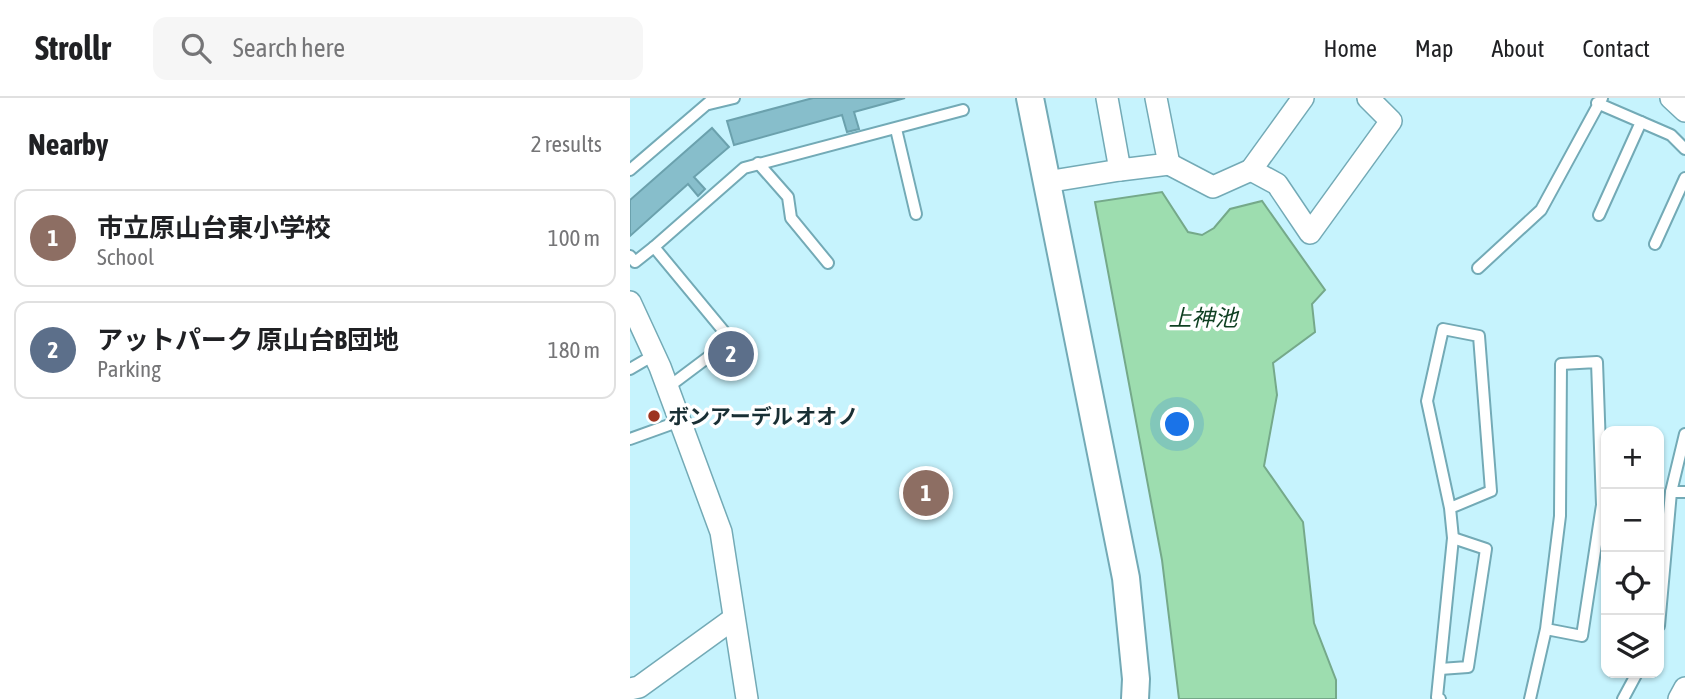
<!DOCTYPE html>
<meta charset="utf-8">
<style>
body{margin:0;font-family:"Asap Condensed","Noto Sans JP",sans-serif;background:#f6f6f6;color:#202124}
.controls{position:absolute;right:21px;bottom:21px;display:grid;overflow:hidden;border-radius:14px;box-shadow:0 2px 5px #0004}
.controls button{width:63px;height:63px;display:grid;place-items:center;padding:0;border:0;border-bottom:2px solid #e0e0e0;background:#fff;color:#202124;font:35px sans-serif}
.you{position:absolute;left:548px;top:327px;width:24px;height:24px;margin:-18px;border:5px solid #fff;border-radius:50%;background:#1a73e8;box-shadow:0 0 0 10px #1a73e833}
.badge{display:grid;place-items:center;width:46px;height:46px;border-radius:50%;background:#0b8043;color:#fff;font-size:23px;font-weight:700}
.pin{position:absolute;translate:-50% -50%;border:4px solid #fff;box-shadow:0 2px 7px #0006}
.list{margin:0;padding:0;list-style:none}
h2{display:flex;justify-content:space-between;align-items:center;height:91px;margin:0;padding:0 28px;font-size:30px}
h2 small{font-size:23px;font-weight:400;color:#757577}
.list li{display:grid;grid-template-columns:46px 1fr auto;gap:21px;align-items:center;box-sizing:border-box;height:98px;margin:0 14px 14px;padding:0 14px;border:2px solid #e0e0e0;border-radius:14px}
.list b{display:block;font-size:26px;white-space:nowrap}
.list p{margin:0;font-size:23px;white-space:nowrap;color:#757577}
.list em{font-size:23px;font-style:normal;color:#757577}
.icon{flex:none;width:38px;height:38px;fill:none;stroke:currentColor;stroke-width:2;stroke-linecap:round;stroke-linejoin:round}
.map{position:relative;flex:none;width:1055px;height:601px;overflow:hidden}
header{display:flex;align-items:center;gap:42px;box-sizing:border-box;height:98px;padding:0 35px;background:#fff;border-bottom:2px solid #e0e0e0}
header strong{font-size:33px}
nav{display:flex;gap:38px;margin-inline-start:auto;font-size:24px}
.search{width:490px;height:63px;background:#f6f6f6;display:flex;align-items:center;gap:18px;box-sizing:border-box;padding:0 24px;border-radius:14px;color:#757577;font-size:26px}
main{display:flex}
aside{flex:1;background:#fff}
.map>svg:first-child{display:block}
</style>
<header>
<strong>Strollr</strong>
<div class="search"><svg class="icon" aria-label="search" viewBox="0 0 24 24"><circle cx="10" cy="10" r="6"/><path d="M15 15l6 6"/></svg>Search here</div>
<nav><a>Home</a><a>Map</a><a>About</a><a>Contact</a></nav>
</header>
<main>
<aside>
<h2>Nearby<small>2 results</small></h2>
<ul class="list">
<li><span class="badge" style="background:#8d6e63">1</span><div><b>市立原山台東小学校</b><p>School</p></div><em>100 m</em></li>
<li><span class="badge" style="background:#5c6f8a">2</span><div><b>アットパーク 原山台B団地</b><p>Parking</p></div><em>180 m</em></li>
</ul>
</aside>
<div class="map">
<svg width="1055" height="601" viewBox="0 0 1055 601">
<rect width="100%" height="100%" fill="#c6f3fd"/>
<!-- water -->
<polygon fill="#9dddaf" stroke="#75a98a" stroke-width="2" points="532,94 558,134 572,137 584,130 600,111 632,103 695,192 682,206 685,234 643,265 647,297 634,368 673,424 684,525 706,582 706,601 549,601 532,462 465,104"/>
<!-- building -->
<g fill="#87becb" stroke="#6ba1ad" stroke-width="2">
<polygon points="183,0 275,0 224,14 229,31 217,34 212,17 104,47 97,23"/>
<polygon points="82,30 99,49 64,79 75,91 68,98 58,86 0,138 0,102"/>
</g>
<g fill="none" stroke-linecap="round" stroke-linejoin="round">
<defs>
<g id="service">
<polyline points="967,5 1011,24 969,117"/>
<polyline points="79,6 104,0"/>
<polyline points="1011,24 1041,37 1055,51"/>
<polyline points="266,31 286,116"/>
<polyline points="128,65 158,99 161,120 198,165"/>
<polyline points="0,72 84,0"/>
<polyline points="1025,146 1055,80"/>
<polyline points="0,158 5,164 24,149"/>
<polyline points="848,170 911,112 972,0"/>
<polyline points="0,271 24,257"/>
<polyline points="37,290 101,242 24,149 114,70 333,12"/>
<polyline points="1055,336 1041,394 1055,394"/>
<polyline points="0,341 50,323"/>
<polyline points="1029,528 1041,394"/>
<polyline points="810,571 838,569 856,451 823,440"/>
<polyline points="810,601 807,599 823,440 820,410 797,303 813,231 849,238 861,393 820,410"/>
<polyline points="900,601 916,531 930,418 931,266 967,264 972,407 952,538 916,531"/>
<polyline points="993,601 1007,575"/>
</g>
<g id="minor">
<polyline points="477,0 490,72 539,66 526,0"/>
<polyline points="673,0 621,72 647,86 680,135 761,23 738,0"/>
<polyline points="1041,0 1055,13"/>
<polyline points="539,66 583,89 621,72"/>
<polyline points="416,84 490,72"/>
<polyline points="0,204 30,269 91,434 117,601"/>
<polyline points="0,591 9,589 103,521"/>
<polyline points="1049,601 1055,590"/>
</g>
<polyline id="tertiary" points="400,0 496,480 506,581 505,601"/>
</defs>
<!-- service casing -->
<use href="#service" stroke="#73aab6" stroke-width="14"/>
<!-- minor casing -->
<use href="#minor" stroke="#73aab6" stroke-width="24"/>
<!-- tertiary casing -->
<use href="#tertiary" stroke="#73aab6" stroke-width="30"/>
<!-- service -->
<use href="#service" stroke="#fff" stroke-width="10"/>
<!-- minor -->
<use href="#minor" stroke="#fff" stroke-width="21"/>
<!-- tertiary -->
<use href="#tertiary" stroke="#fff" stroke-width="26"/>
</g>
<!-- markers -->
<circle fill="#9d341f" stroke="#fff" stroke-width="2.5" cx="24" cy="318" r="7"/>
<g text-anchor="middle" dominant-baseline="central" stroke-width="7" stroke-linejoin="round" paint-order="stroke">
<!-- poi labels -->
<g font-size="21" font-weight="bold" fill="#192f34" stroke="#fff" text-anchor="start">
<text x="38" y="318">ボンアーデル オオノ</text>
</g>
<!-- water labels -->
<g font-size="23" font-style="italic" fill="#0e3f21" stroke="#fff">
<text x="573" y="220">上神池</text>
</g>
</g>
</svg>
<div class="controls">
<button>+</button>
<button>−</button>
<button><svg class="icon" aria-label="locate" viewBox="0 0 24 24"><circle cx="12" cy="12" r="6"/><path d="M12 2v4M12 18v4M2 12h4M18 12h4"/></svg></button>
<button><svg class="icon" aria-label="layers" viewBox="0 0 24 24"><path d="M12 4l9 5-9 5-9-5zM3 14l9 5 9-5"/></svg></button>
</div>
<div class="you"></div>
<div class="pin badge" style="left:296px;top:395px;background:#8d6e63">1</div>
<div class="pin badge" style="left:101px;top:256px;background:#5c6f8a">2</div>
</div>
</main>
